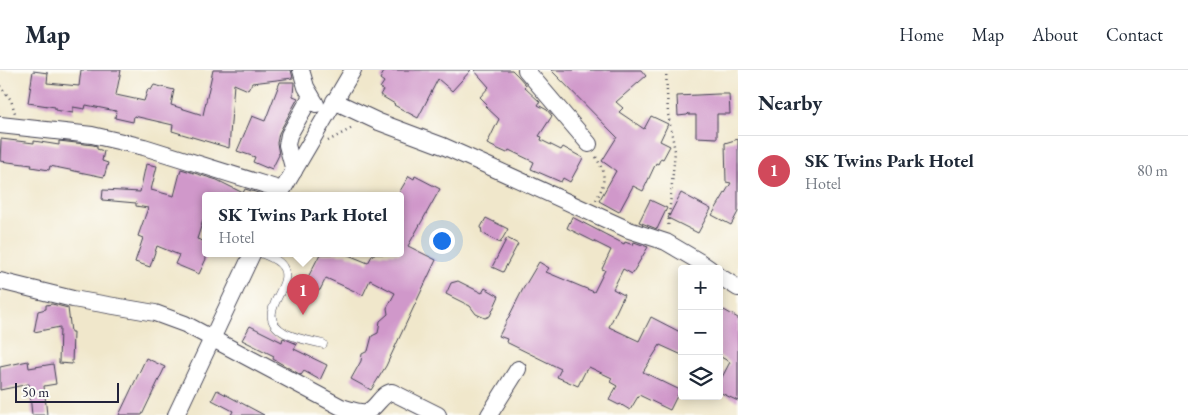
<!DOCTYPE html>
<meta charset="utf-8">
<style>
body{margin:0;font-family:"EB Garamond",serif;background:#f6f6f7;color:#1f2937}
.controls{position:absolute;right:15px;bottom:15px;display:grid;overflow:hidden;border-radius:5px;box-shadow:0 2px 12px #0003}
.controls button{width:45px;height:45px;display:grid;place-items:center;padding:0;border:0;border-bottom:1px solid #e0e1e3;background:#fff;color:#1f2937;font:25px sans-serif}
.scale{position:absolute;left:15px;bottom:12px;width:104px;box-sizing:border-box;padding-left:5px;border:2px solid #22223b;border-top:0;font-size:14px;line-height:18px;white-space:nowrap;color:#22223b;-webkit-text-stroke:4px #fdfcf7;paint-order:stroke}
.you{position:absolute;left:441px;top:170px;width:18px;height:18px;margin:-12px;border:4px solid #fff;border-radius:50%;background:#1a73e8;box-shadow:0 0 0 8px #1a73e833}
.badge{display:grid;place-items:center;width:32px;height:32px;border-radius:50%;background:#d1495b;color:#fff;font-size:16px;font-weight:700}
.pin{position:absolute;translate:-50% -41px;filter:drop-shadow(0 1px 2px #0008)}
.pin::after{content:'';position:absolute;top:26px;width:18px;height:15px;background:inherit;clip-path:polygon(0 0,100% 0,50% 100%)}
.popup{position:absolute;left:202px;top:122px;width:202px;height:65px;box-sizing:border-box;display:grid;place-content:center;border-radius:5px;background:#fff;filter:drop-shadow(0 1px 4px #0005);font-size:16px;white-space:nowrap;color:#747a83}
.popup b{font-size:19px;color:#1f2937}
.popup::after{content:'';position:absolute;left:50%;top:100%;margin-left:-10px;border:10px solid transparent;border-top-color:#fff}
.list{margin:0;padding:0;list-style:none}
h2{display:flex;justify-content:space-between;align-items:center;height:65px;margin:0;padding:0 20px;font-size:21px}
h2 small{font-size:16px;font-weight:400;color:#747a83}
.list li{display:grid;grid-template-columns:32px 1fr auto;gap:15px;align-items:center;box-sizing:border-box;height:70px;padding:0 20px;border-top:1px solid #e0e1e3}
.list b{display:block;font-size:19px;white-space:nowrap}
.list p{margin:0;font-size:16px;white-space:nowrap;color:#747a83}
.list em{font-size:16px;font-style:normal;color:#747a83}
.icon{flex:none;width:28px;height:28px;fill:none;stroke:currentColor;stroke-width:2;stroke-linecap:round;stroke-linejoin:round}
.map{position:relative;flex:none;width:738px;height:345px;overflow:hidden}
header{display:flex;align-items:center;gap:30px;box-sizing:border-box;height:70px;padding:0 25px;background:#fff;border-bottom:1px solid #e0e1e3}
header strong{font-size:24px}
nav{display:flex;gap:28px;margin-inline-start:auto;font-size:18px}
main{display:flex}
aside{flex:1;background:#fff}
.map>svg:first-child{display:block}
</style>
<header>
<strong>Map</strong>
<nav><a>Home</a><a>Map</a><a>About</a><a>Contact</a></nav>
</header>
<main>
<div class="map">
<svg width="738" height="345" viewBox="0 0 738 345">
<rect width="100%" height="100%" fill="#fdfcf7"/>
<filter id="ink" filterUnits="userSpaceOnUse"><feTurbulence type="fractalNoise" baseFrequency=".02" numOctaves="2"/><feDisplacementMap in="SourceGraphic" scale="10" xChannelSelector="R" yChannelSelector="G"/><feConvolveMatrix kernelMatrix="1 2 1 2 8 2 1 2 1" color-interpolation-filters="sRGB"/></filter>
<filter id="wash" filterUnits="userSpaceOnUse"><feTurbulence type="fractalNoise" baseFrequency=".0096" numOctaves="4" result="noise"/><feDisplacementMap in="SourceGraphic" scale="20" xChannelSelector="R" yChannelSelector="G"/><feGaussianBlur stdDeviation="1.12" result="paint"/><feColorMatrix in="noise" values="0 0 0 0 0 0 0 0 0 0 0 0 0 0 0 0 0 1.4 0 .05"/><feComposite in="paint" operator="in"/></filter>
<g filter="url(#wash)">
<rect width="100%" height="100%" fill="#f0e7cb"/>
<g id="blocks">
<!-- building -->
<g fill="#d098ca">
<polygon points="81,0 121,0 116,25 144,31 148,19 151,20 154,15 174,20 171,35 203,45 213,0 291,0 293,8 252,13 248,20 234,14 229,78 172,61 173,55 134,46 133,52 115,48 116,41 86,35 85,39 73,37 73,43 55,40 55,37 28,33 33,1 48,3 47,13 79,16"/>
<polygon points="385,0 471,0 452,21 438,9 418,48 394,35 395,34 380,25 383,20 380,18 384,12 380,9"/>
<polygon points="474,0 512,0 518,6 526,15 524,17 540,32 538,35 547,40 552,46 539,66 542,67 541,70 561,80 563,77 583,88 570,112 563,108 561,112 531,99 534,92 509,80 507,83 487,74 499,49 485,36 487,34 480,27 489,17"/>
<polygon points="551,0 641,0 646,6 616,32 623,38 619,42 644,59 651,46 668,54 660,71 670,76 663,89 661,88 658,94 656,93 643,121 633,116 619,142 599,131 616,101 602,91 617,67"/>
<polygon points="280,12 294,12 293,26 298,28 279,63 277,73 279,85 272,99 267,97 267,98 253,92 255,87 237,81 252,46 265,51"/>
<polygon points="718,24 729,24 730,44 717,44 717,68 696,67 696,45 689,45 689,43 687,45 678,46 677,26"/>
<polygon points="1,69 34,73 34,71 59,75 59,71 93,75 97,76 97,79 104,81 102,91 108,93 104,107 50,96 49,100 31,97 32,95 0,91"/>
<polygon points="738,69 738,142 731,155 712,145 731,113 726,112 725,73"/>
<polygon points="146,94 157,96 151,120 174,126 181,99 217,110 243,123 245,119 268,126 206,126 206,141 197,169 206,172 206,189 199,204 175,194 179,185 157,176 150,197 135,192 143,168 138,166 148,138 136,136 136,133 102,130 103,120 140,122"/>
<polygon points="409,106 414,109 415,106 440,119 408,176 436,190 386,296 371,320 351,309 361,291 362,284 368,281 372,266 378,263 380,251 388,244 387,238 395,223 370,210 363,225 326,208 320,220 315,221 309,218 305,213 320,184 346,184 368,193 373,184 400,184 400,121"/>
<polygon points="681,123 711,139 698,163 668,148"/>
<polygon points="650,130 667,138 657,159 639,152"/>
<polygon points="572,147 624,174 625,172 633,175 634,172 648,177 632,204 623,199 613,219 624,225 609,257 639,271 651,247 682,263 682,285 660,275 643,302 680,320 670,340 639,325 630,340 620,334 619,335 609,330 617,316 610,312 612,308 589,297 587,300 586,300 578,316 557,307 561,299 506,272 507,269 499,266 523,219 539,192 549,198 546,202 594,222 605,200 602,199 611,180 567,158"/>
<polygon points="486,148 508,159 500,173 482,163 481,157"/>
<polygon points="507,168 518,174 503,202 492,197"/>
<polygon points="458,211 482,223 485,218 499,226 490,246 485,248 476,244 470,236 446,224 451,213"/>
<polygon points="52,234 68,238 71,262 73,262 72,294 59,293 60,257 34,262 38,241 46,239 46,235"/>
<polygon points="724,240 738,248 738,331 719,322 719,313 730,292 719,286 719,247"/>
<polygon points="250,256 282,272 283,268 297,274 294,279 327,295 320,310 304,301 301,305 273,289 274,286 242,270"/>
<polygon points="146,288 165,297 142,345 119,345"/>
<polygon points="28,291 29,298 53,294 56,314 44,316 47,345 32,345 29,314 0,320 0,297"/>
<polygon points="217,320 264,345 231,345 233,341 212,330"/>
</g>
</g>
</g>
<g filter="url(#ink)">
<use href="#blocks" fill-opacity="0" stroke="#414051" stroke-width="1"/>
<g fill="none" stroke-linecap="round" stroke-linejoin="round">
<defs>
<path id="lane" d="M263,184C270,187 279,190 283,197C296,218 250,244 285,263C297,269 311,271 323,274"/>
<g id="street">
<polyline points="301,0 306,17 316,34"/>
<polyline points="526,0 589,74"/>
<polyline points="334,31 379,52 443,76 495,99 629,160 666,172 700,192 710,199"/>
<polyline points="0,55 92,65 144,77 282,120"/>
<polyline points="294,101 287,75 289,65 311,26"/>
<polyline points="279,126 353,0"/>
<polyline points="719,206 738,218"/>
<path d="M0,211L73,229L155,243L185,254L341,337C349,339 358,343 366,342C377,339 380,324 392,322L438,345"/>
<polyline points="176,345 252,184"/>
<polyline points="489,345 518,299"/>
</g>
</defs>
<!-- lane casing -->
<use href="#lane" stroke="#414051" stroke-width="9"/>
<!-- street casing -->
<use href="#street" stroke="#414051" stroke-width="18"/>
<!-- path -->
<g stroke="#414051" stroke-width="2.5" stroke-dasharray="1 4" stroke-linecap="butt">
<polyline points="666,0 668,44 675,81 668,157"/>
<polyline points="0,16 11,30 15,43"/>
<polyline points="328,71 354,57"/>
<path d="M596,87C606,104 606,113 596,130"/>
</g>
<!-- lane -->
<use href="#lane" stroke="#fff" stroke-width="8"/>
<!-- street -->
<use href="#street" stroke="#fff" stroke-width="16"/>
</g>
</g>
</svg>
<div class="controls">
<button>+</button>
<button>−</button>
<button><svg class="icon" aria-label="layers" viewBox="0 0 24 24"><path d="M12 4l9 5-9 5-9-5zM3 14l9 5 9-5"/></svg></button>
</div>
<div class="scale">50 m</div>
<div class="you"></div>
<div class="pin badge" style="left:303px;top:245px">1</div>
<div class="popup"><b>SK Twins Park Hotel</b>Hotel</div>
</div>
<aside>
<h2>Nearby<small></small></h2>
<ul class="list">
<li><span class="badge">1</span><div><b>SK Twins Park Hotel</b><p>Hotel</p></div><em>80 m</em></li>
</ul>
</aside>
</main>
